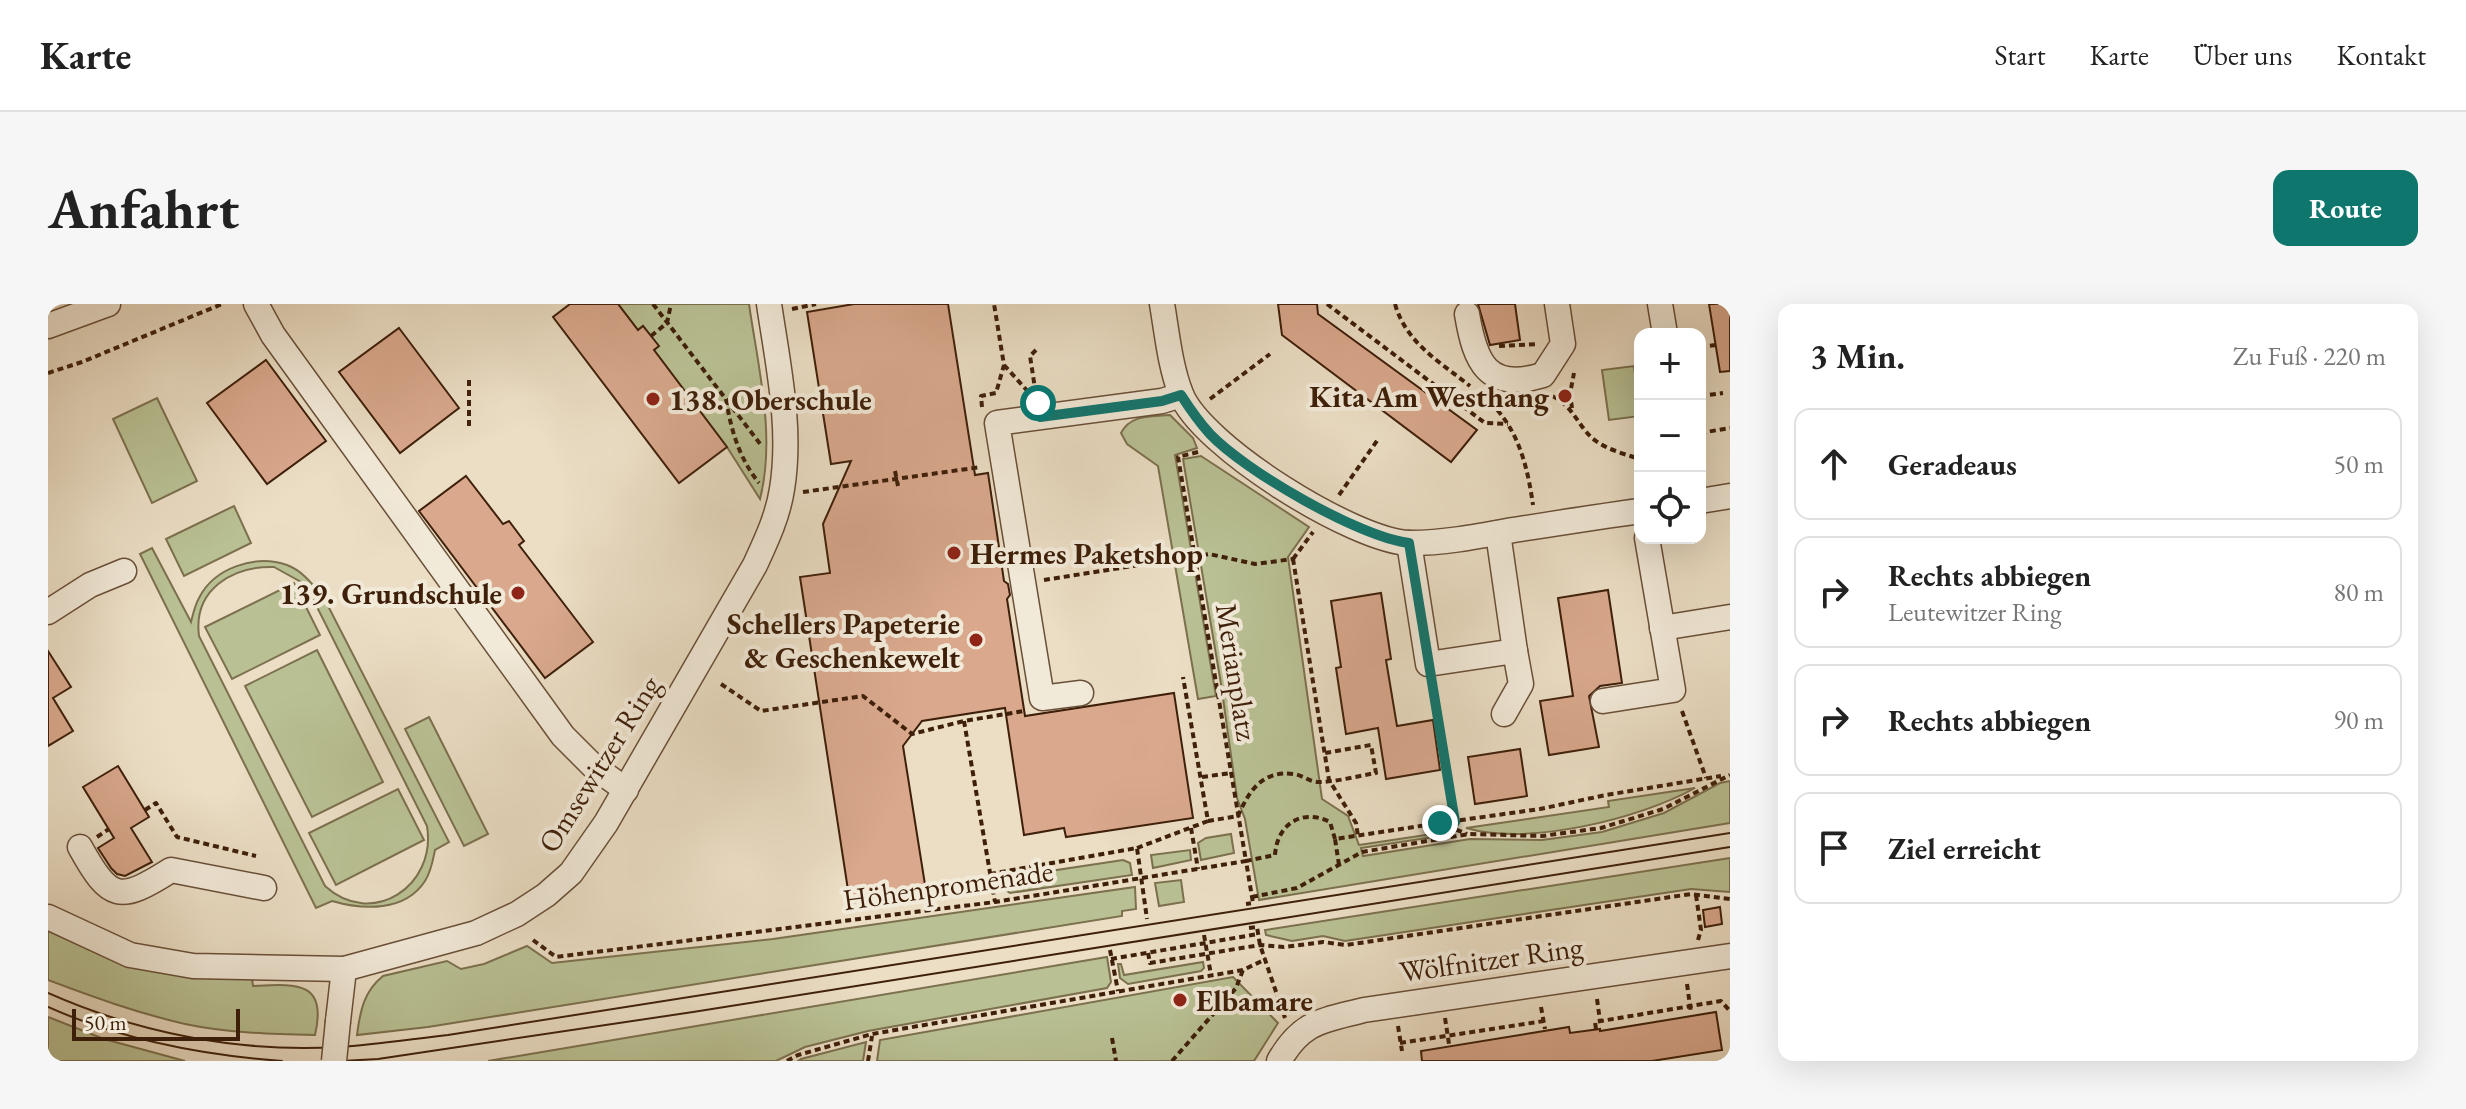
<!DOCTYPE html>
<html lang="de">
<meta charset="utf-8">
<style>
body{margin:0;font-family:"EB Garamond",serif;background:#f6f6f6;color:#222}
.controls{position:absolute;right:24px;top:24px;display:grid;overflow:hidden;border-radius:16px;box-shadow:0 8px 32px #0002}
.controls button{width:72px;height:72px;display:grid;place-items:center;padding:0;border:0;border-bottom:2px solid #e0e0e0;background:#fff;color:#222;font:40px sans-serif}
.scale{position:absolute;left:24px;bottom:20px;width:168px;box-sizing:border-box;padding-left:8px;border:4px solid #3e1f09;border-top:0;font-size:22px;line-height:28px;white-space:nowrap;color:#3e1f09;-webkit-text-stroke:6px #f2ead9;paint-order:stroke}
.stop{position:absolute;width:24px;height:24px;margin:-18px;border:6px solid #0f766e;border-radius:50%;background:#fff}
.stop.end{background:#0f766e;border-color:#fff;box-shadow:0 2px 8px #0008}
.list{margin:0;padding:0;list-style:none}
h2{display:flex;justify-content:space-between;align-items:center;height:104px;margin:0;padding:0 32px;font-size:34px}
h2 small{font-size:26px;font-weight:400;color:#767676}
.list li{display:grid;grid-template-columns:52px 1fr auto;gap:24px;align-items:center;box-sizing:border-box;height:112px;margin:0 16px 16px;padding:0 16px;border:2px solid #e0e0e0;border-radius:16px}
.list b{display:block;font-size:30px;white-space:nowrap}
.list p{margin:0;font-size:26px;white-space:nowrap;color:#767676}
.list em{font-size:26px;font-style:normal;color:#767676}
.icon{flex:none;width:44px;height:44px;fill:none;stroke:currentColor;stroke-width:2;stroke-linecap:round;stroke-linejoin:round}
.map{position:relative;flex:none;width:1682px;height:757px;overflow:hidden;border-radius:16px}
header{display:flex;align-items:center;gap:48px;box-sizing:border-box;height:112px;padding:0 40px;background:#fff;border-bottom:2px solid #e0e0e0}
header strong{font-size:38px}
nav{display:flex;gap:44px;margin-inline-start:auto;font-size:28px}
.intro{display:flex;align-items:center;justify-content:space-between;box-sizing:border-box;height:192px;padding:0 48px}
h1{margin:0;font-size:56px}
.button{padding:20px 36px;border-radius:16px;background:#0f766e;color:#fff;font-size:28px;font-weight:700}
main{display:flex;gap:48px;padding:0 48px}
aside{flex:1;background:#fff;border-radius:16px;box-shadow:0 8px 32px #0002}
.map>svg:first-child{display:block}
</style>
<header>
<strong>Karte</strong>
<nav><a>Start</a><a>Karte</a><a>Über uns</a><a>Kontakt</a></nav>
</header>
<div class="intro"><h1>Anfahrt</h1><a class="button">Route</a></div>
<main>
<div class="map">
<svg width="1682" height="757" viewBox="0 0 1682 757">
<rect width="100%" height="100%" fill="#ebdec5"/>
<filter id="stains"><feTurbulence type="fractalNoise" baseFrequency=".0025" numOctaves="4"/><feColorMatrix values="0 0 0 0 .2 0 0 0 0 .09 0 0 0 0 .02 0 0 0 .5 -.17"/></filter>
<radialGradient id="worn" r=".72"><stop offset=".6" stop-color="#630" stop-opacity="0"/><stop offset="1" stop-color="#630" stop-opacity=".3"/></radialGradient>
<!-- green -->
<g fill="#b9c194" stroke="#7c704e" stroke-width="2" fill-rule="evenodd">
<path d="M570,0H701C710,63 728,132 712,195L679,143L606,46L610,42L595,22L590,26Z"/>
<polygon points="1586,62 1592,112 1561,116 1554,66"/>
<polygon points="109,94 149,177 104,199 65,115"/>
<path d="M1122,111L1145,134L1149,144L1127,151L1168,392L1150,395L1110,162L1079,140L1073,129C1083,110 1102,113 1122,111Z"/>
<polygon points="1153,152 1261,223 1240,253 1274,495 1300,512 1311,541 1391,529 1399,531 1313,544 1315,552 1422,535 1494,536 1554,528 1616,509 1672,479 1682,477 1682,519 1211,596 1197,515 1189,494 1173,380 1135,155"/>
<polygon points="186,202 203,239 136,272 118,235"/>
<path d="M104,244L143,318C145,310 147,301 151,294C166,264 207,250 239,261C255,267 265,281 276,294L401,538L387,546C385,556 383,568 377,577C357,608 315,606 284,597L268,604L92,250ZM226,263L253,278L267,299L379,522C389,582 324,625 277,582L151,332C145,285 185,262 226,263Z"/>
<polygon points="246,279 272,331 184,375 157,323"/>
<polygon points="269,346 335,478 264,513 197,382"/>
<polygon points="381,413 440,530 416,542 357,425"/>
<path d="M1647,484C1591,515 1481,542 1418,524L1561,503L1560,497Z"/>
<polygon points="350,485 376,536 288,581 261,529"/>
<polygon points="1183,530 1186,549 1153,556 1150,539 1158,534"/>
<polygon points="1142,546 1143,556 1105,564 1103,551"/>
<polygon points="1682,554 1682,588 1643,585 1297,637 1275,632 1244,637 1218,631 1217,626"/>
<polygon points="1075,556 1082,559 1084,571 962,589 950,581 949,575"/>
<polygon points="1133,576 1136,598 1111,602 1107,579"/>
<path d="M1087,583L1088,605L1074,607V612L380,723L309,731C312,707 316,687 335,672L399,657L413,665L436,660L479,642L504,659L725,635Z"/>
<path d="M0,625L77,660L204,674L205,682C247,680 280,676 267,731C224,730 179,729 137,720C89,709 45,693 0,676Z"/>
<polygon points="1059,653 1063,678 1059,684 820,727 757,743 728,757 440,757"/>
<polygon points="1155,658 1156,664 1153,667 1080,680 1072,674 1070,660 1073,660 1076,671"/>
<polygon points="1185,673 1230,719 1206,757 829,757 832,736"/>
<polygon points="0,713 56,735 137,757 0,757"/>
<polygon points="818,738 815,757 750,757 753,755"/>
</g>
<!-- building -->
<g fill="#d9a88d" stroke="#3e1f09" stroke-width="2">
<polygon points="522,0 570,0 590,26 595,22 611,42 606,46 679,143 631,179 505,13"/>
<polygon points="806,0 900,0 927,171 940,169 956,277 960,280 962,291 959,295 977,412 1126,389 1145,514 1018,533 1016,524 976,531 957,404 874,417 855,442 878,587 802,599 752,273 782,269 775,220 803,157 783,160 759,8"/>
<polygon points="1230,0 1269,0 1270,10 1429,126 1403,158 1234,31"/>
<polygon points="1430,0 1467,0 1472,36 1442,41"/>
<polygon points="1661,0 1682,0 1682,67 1672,68"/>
<polygon points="351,24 411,104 352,149 291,68"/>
<polygon points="218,56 278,137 219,180 159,99"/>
<polygon points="418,172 455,220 461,217 476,237 471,241 545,338 497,374 371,207"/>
<polygon points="1560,286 1574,379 1552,382 1541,392 1551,443 1501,451 1492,397 1525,392 1510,294"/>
<polygon points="1333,289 1343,355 1338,356 1349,422 1385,416 1392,466 1338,475 1330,424 1298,430 1288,364 1293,363 1283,297"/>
<polygon points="0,347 23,383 5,394 25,427 0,442"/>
<polygon points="1472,445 1479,492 1427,500 1420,453"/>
<polygon points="70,462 101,513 83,524 104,558 77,572 69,570 63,564 50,544 66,534 35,483"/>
<polygon points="1672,603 1674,620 1657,623 1655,606"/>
<polygon points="1668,708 1674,746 1604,757 1374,757 1373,747 1521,723 1522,729 1552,725 1552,727"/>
</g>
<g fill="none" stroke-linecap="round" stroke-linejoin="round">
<defs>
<g id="minor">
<polyline points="208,0 225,31 515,432 545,462 578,486"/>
<path d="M1114,0C1119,29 1122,62 1133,90C1153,142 1307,238 1362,239C1395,239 1427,233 1459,227C1504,220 1548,213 1592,207"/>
<polyline points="1612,0 1617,30"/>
<path d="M1419,10C1427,58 1439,88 1495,71L1515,40L1509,0"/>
<polyline points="0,22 60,0"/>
<polyline points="1652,197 1682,192"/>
<polyline points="1361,239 1380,360 1467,347 1450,229"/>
<polyline points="0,308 42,281 76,267"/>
<polyline points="1614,324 1682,313"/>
<polyline points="1033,389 994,394 949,119 1114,97 1133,91"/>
<polyline points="1555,397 1625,386 1599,234"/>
<polyline points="1456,410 1473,380 1467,347"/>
<path d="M32,543C62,597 71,599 123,566L216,584"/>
<path d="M0,613L82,651L145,662L296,665L428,629L469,610L498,591L523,569L558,519L707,261C718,237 730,212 734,185C744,124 730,61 721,0"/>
<polyline points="290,717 296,665"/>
<path d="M1231,757C1254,717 1274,717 1316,706L1682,652"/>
</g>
</defs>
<!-- minor casing -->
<use href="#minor" stroke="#694f38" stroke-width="27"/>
<!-- path -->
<g stroke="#3e1f09" stroke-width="4" stroke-dasharray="6 4" stroke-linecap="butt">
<polyline points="605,0 713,141"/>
<polyline points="1279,0 1437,119 1460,120"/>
<path d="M1347,0C1358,39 1392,58 1422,82"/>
<polyline points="744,5 768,0"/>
<polyline points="603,32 619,19 623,0"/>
<polyline points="1451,42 1490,40"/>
<polyline points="1652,43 1668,41"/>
<polyline points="988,46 982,52 988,91"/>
<polyline points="956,61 984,92"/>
<polyline points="0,69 34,58 174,0"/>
<polyline points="421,76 421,123"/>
<path d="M1435,92C1469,120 1479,159 1485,201"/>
<path d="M1504,92C1525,102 1529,120 1544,134C1557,145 1576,150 1592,155"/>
<polyline points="1652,92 1675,89"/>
<path d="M678,95C683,126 691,154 711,179"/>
<polyline points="1162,95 1222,50"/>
<polyline points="934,103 933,92 948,89 956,61 946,0"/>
<polyline points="1524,104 1522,90 1526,69"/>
<polyline points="1652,129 1682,124"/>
<path d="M1150,148L1130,153L1198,557L1227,551C1229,520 1254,504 1282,518L1287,535"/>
<polyline points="847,167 850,182"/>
<polyline points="755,188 933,163"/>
<polyline points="1291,191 1331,134"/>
<polyline points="1245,255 1281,476 1308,519 1310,532"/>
<polyline points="1245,255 1265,228"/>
<polyline points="996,276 1161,250 1207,260 1245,255"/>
<polyline points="673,380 713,407 815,392 864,430 916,417 976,407"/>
<polyline points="1384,382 1407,518"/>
<polyline points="1634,407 1658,474"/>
<polyline points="916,417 947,598"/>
<polyline points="1154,473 1183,469"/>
<polyline points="97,506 108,499 129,533 208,552"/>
<path d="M1160,517L1190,512C1201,487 1214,466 1246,470C1254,471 1262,478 1270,478C1289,478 1309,472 1328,469L1323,441L1277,449"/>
<polyline points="1392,519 1492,505 1558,491 1673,472"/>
<polyline points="1143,524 1150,565"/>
<polyline points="49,533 61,525"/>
<polyline points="1089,544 1160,517 1135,373"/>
<polyline points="1291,561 1287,535 1392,519 1419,530"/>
<polyline points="942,570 1089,544 1099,615"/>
<polyline points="1648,591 1653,626 1650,636"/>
<polyline points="1204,593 1249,584 1314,548 1421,530 1494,532 1553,524 1615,505 1682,471"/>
<polyline points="1201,624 1209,623 1212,641 1237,714"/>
<polyline points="1156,631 1163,671"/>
<polyline points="485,636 508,653 947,598 1198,557 1205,599 1198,600"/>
<polyline points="1062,646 1070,687"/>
<polyline points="1100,649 1102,659 1212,641 1236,643 1275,638 1298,641 1643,590 1682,595"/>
<polyline points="1063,655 1210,630"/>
<polyline points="1639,680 1643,709"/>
<polyline points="1549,695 1552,717"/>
<polyline points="1493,703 1497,725"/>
<polyline points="1397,714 1401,740"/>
<polyline points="1350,722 1354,747"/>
<polyline points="1548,725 1547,718 1673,697 1682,707"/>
<polyline points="1064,734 1068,757"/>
<polyline points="1352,739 1496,717"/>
<polyline points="739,757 750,751 824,730 1195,666 1218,655"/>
<polyline points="820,757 824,732"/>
<polyline points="1124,757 1188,684 1195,666"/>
</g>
<!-- minor -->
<use href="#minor" stroke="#f2ead9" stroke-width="24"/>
<!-- tram -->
<g stroke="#3e1f09" stroke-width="2">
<path d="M0,689C90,729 192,749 291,743C327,741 364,735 400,731L1682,529"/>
<path d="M0,703C74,736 153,751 234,757"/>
<polyline points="294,757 330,755 645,708 1682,543"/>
</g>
<defs>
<polyline id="minor-bridge" points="286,757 290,717"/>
</defs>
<!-- minor-bridge casing -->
<use href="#minor-bridge" stroke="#694f38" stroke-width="27" stroke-linecap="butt"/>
<!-- minor-bridge -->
<use href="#minor-bridge" stroke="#f2ead9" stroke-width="24"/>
</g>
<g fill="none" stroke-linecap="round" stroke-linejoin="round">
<!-- route -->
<path stroke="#0f766e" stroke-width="10" d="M990,99L992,113L1114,97L1133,91C1142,105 1151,118 1162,130C1197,167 1311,233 1361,239L1407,518L1392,519"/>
</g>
<!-- markers -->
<g fill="#8f2418" stroke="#f2ead9" stroke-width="3">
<circle cx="1517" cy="92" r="8"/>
<circle cx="605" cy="95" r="8"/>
<circle cx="906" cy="249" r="8"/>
<circle cx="470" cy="289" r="8"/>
<circle cx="928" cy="336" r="8"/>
<circle cx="1132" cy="696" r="8"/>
</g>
<g text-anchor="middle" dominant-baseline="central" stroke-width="8" stroke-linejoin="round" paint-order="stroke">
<!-- poi labels -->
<g font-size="30" font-weight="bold" fill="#3e1f09" stroke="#f2ead9" text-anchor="end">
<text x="1501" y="92">Kita Am Westhang</text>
<text x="621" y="95" text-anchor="start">138. Oberschule</text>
<text x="922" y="249" text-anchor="start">Hermes Paketshop</text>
<text x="454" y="289">139. Grundschule</text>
<text x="912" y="319">Schellers Papeterie<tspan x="912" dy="34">&amp; Geschenkewelt</tspan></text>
<text x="1148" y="696" text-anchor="start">Elbamare</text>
</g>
<!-- street labels -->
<g font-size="30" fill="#3e1f09" stroke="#f2ead9">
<text transform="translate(1189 368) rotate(81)">Merianplatz</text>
<text transform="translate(551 460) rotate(-58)">Omsewitzer Ring</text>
<text transform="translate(900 581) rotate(-8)">Höhenpromenade</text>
<text transform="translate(1443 655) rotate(-8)">Wölfnitzer Ring</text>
</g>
</g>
<rect width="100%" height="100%" filter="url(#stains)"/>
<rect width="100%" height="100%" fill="url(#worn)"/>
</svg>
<div class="controls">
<button>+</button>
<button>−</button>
<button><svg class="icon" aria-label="locate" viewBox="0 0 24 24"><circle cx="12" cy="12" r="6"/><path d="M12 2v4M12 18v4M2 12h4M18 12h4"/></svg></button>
</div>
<div class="scale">50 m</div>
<div class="stop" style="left:990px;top:99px"></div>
<div class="stop end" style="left:1392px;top:519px"></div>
</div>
<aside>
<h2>3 Min.<small>Zu Fuß · 220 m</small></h2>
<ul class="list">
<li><svg class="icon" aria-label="ahead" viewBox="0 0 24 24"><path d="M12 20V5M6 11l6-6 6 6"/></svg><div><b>Geradeaus</b></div><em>50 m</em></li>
<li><svg class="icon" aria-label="right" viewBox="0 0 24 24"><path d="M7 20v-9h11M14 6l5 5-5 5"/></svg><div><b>Rechts abbiegen</b><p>Leutewitzer Ring</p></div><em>80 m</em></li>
<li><svg class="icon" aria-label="right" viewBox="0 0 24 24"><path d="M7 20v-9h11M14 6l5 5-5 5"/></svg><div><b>Rechts abbiegen</b></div><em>90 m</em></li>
<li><svg class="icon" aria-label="arrive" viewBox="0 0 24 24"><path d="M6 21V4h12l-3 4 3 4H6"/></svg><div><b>Ziel erreicht</b></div></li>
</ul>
</aside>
</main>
